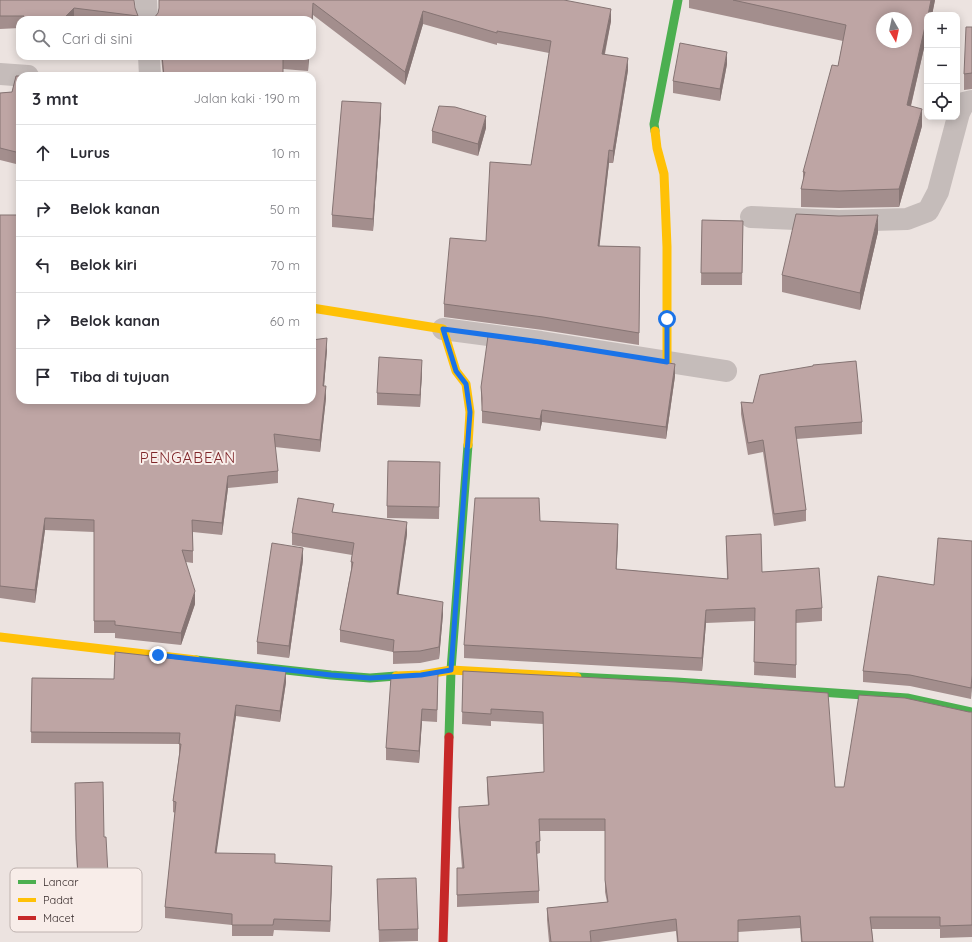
<!DOCTYPE html>
<html lang="id">
<meta charset="utf-8">
<style>
body{margin:0;font-family:Quicksand,sans-serif;background:#f7f7f7;color:#2b2b33}
.controls{position:absolute;right:12px;top:12px;display:grid;overflow:hidden;border-radius:8px;box-shadow:0 2px 10px #0003}
.controls button{width:36px;height:36px;display:grid;place-items:center;padding:0;border:0;border-bottom:1px solid #e1e1e2;background:#fff;color:#2b2b33;font:20px sans-serif}
.compass{position:absolute;left:876px;top:12px;width:36px;height:36px;border-radius:50%;background:#fff;box-shadow:0 2px 10px #0003;rotate:171deg}
.stop{position:absolute;width:12px;height:12px;margin:-9px;border:3px solid #1a73e8;border-radius:50%;background:#fff}
.stop.end{background:#1a73e8;border-color:#fff;box-shadow:0 1px 4px #0008}
.list{margin:0;padding:0;list-style:none}
h2{display:flex;justify-content:space-between;align-items:center;height:52px;margin:0;padding:0 16px;font-size:17px}
h2 small{font-size:13px;font-weight:400;color:#7c7c81}
.list li{display:grid;grid-template-columns:26px 1fr auto;gap:12px;align-items:center;box-sizing:border-box;height:56px;padding:0 16px;border-top:1px solid #e1e1e2}
.list b{display:block;font-size:15px;white-space:nowrap}
.list em{font-size:13px;font-style:normal;color:#7c7c81}
.icon{flex:none;width:22px;height:22px;fill:none;stroke:currentColor;stroke-width:2;stroke-linecap:round;stroke-linejoin:round}
.map{position:relative;flex:none;width:972px;height:942px;overflow:hidden}
.search{position:absolute;background:#fff;box-shadow:0 2px 10px #0003;left:16px;top:16px;width:300px;height:44px;display:flex;align-items:center;gap:10px;box-sizing:border-box;padding:0 14px;border-radius:12px;color:#7c7c81;font-size:15px}
.panel{position:absolute;background:#fff;box-shadow:0 2px 10px #0003;left:16px;top:72px;width:300px;height:332px;border-radius:12px}
.map>svg:first-child{display:block}
</style>
<div class="map">
<svg width="972" height="942" viewBox="0 0 972 942">
<rect width="100%" height="100%" fill="#ece3e0"/>
<g fill="none" stroke-linecap="round" stroke-linejoin="round">
<!-- street -->
<g stroke="#c5bcba" stroke-width="22">
<polyline points="146,0 147,20"/>
<polyline points="149,56 150,76"/>
<polyline points="0,74 28,76"/>
<polyline points="751,217 839,221 907,219 928,211 938,192 959,113 964,103 972,101"/>
<polyline points="443,329 541,342 726,371"/>
</g>
<!-- fast -->
<g stroke="#4caf50" stroke-width="9">
<polyline points="655,131 654,124 678,0"/>
<polyline points="196,660 331,675 370,678 396,676"/>
<polyline points="577,677 677,682 907,698 972,712"/>
<polyline points="449,737 451,670 468,445"/>
</g>
<!-- slow -->
<g stroke="#ffc107" stroke-width="9">
<polyline points="655,131 657,148 664,174 667,247 667,362"/>
<polyline points="312,308 443,329 456,371 466,384 470,412 468,445"/>
<polyline points="0,637 196,660"/>
<polyline points="396,676 421,675 451,670 577,677"/>
</g>
<!-- jam -->
<polyline stroke="#c62828" stroke-width="9" points="443,942 449,737"/>
</g>
<!-- wall -->
<g fill="#a38e8d">
<polygon points="0,0 135,8 138,16 138,20 20,20 20,28 0,29"/>
<polygon points="159,0 564,0 611,21 605,54 628,70 613,163 609,163 599,246 640,247 639,345 543,330 444,317 444,304 486,241 531,165 549,53 497,43 497,45 423,24 405,85 313,15 312,20 154,20 154,18 158,13 159,10"/>
<polygon points="689,0 935,0 932,15 927,15 927,35 911,106 922,126 899,207 839,208 801,207 801,189 803,182 803,172 838,66 843,41 689,8"/>
<polygon points="972,27 972,89 964,90 964,74"/>
<polygon points="161,56 309,56 308,71 283,69 283,76 163,76"/>
<polygon points="727,64 720,101 673,93 673,81"/>
<polygon points="20,76 20,165 0,160 0,93 12,92"/>
<polygon points="381,115 373,231 332,227 332,215"/>
<polygon points="486,128 478,156 432,143 432,131"/>
<polygon points="0,215 20,400 327,350 324,386 326,398 320,452 275,447 278,471 278,483 228,488 222,535 193,532 193,563 186,562 195,604 181,645 115,638 115,633 94,633 94,532 45,530 35,603 0,598"/>
<polygon points="702,220 743,221 742,285 701,285"/>
<polygon points="878,232 860,310 782,292 782,275"/>
<polygon points="422,372 420,407 377,405 377,393"/>
<polygon points="675,376 666,439 542,422 540,431 482,423 482,407 481,399 481,387"/>
<polygon points="741,402 753,403 862,422 862,434 796,439 806,510 806,521 774,526 763,452 748,455 741,414"/>
<polygon points="440,474 439,519 387,518 387,506"/>
<polygon points="334,512 407,534 398,594 443,614 439,659 420,663 393,664 393,652 340,642 340,630 351,570 351,562 352,555 292,545 292,533"/>
<polygon points="540,521 618,537 616,569 727,579 726,536 762,572 822,608 822,621 796,623 796,678 754,675 755,621 706,623 702,671 464,658 464,645"/>
<polygon points="972,541 971,699 910,686 863,682 863,671 934,585"/>
<polygon points="303,560 289,658 257,654 257,642"/>
<polygon points="463,671 835,787 844,787 969,712 972,712 972,937 940,938 940,929 872,929 873,942 801,942 800,928 738,932 738,942 677,942 676,931 599,942 549,942 547,920 547,908 607,902 605,892 605,831 540,831 540,853 537,854 539,891 539,903 457,907 457,895 462,868 459,829 459,807 488,805 487,789 487,777 544,772 543,724 491,721 491,726 462,724"/>
<polygon points="32,678 286,682 280,722 236,716 216,853 275,863 332,877 330,932 274,930 273,936 232,936 232,925 165,918 165,907 175,813 173,812 173,801 179,755 179,744 31,743"/>
<polygon points="438,685 437,722 422,721 419,763 386,760 386,748"/>
<polygon points="75,783 104,837 109,893 109,905 79,906 76,851"/>
<polygon points="377,879 418,929 418,941 379,942"/>
</g>
<!-- shaded-wall -->
<g fill="#857473">
<polygon points="931,0 935,0 932,15 928,15"/>
<polygon points="313,3 313,15 312,28 312,20"/>
<polygon points="74,8 74,20 62,20"/>
<polygon points="611,9 611,21 602,66 602,54"/>
<polygon points="423,11 423,24 405,85 405,72"/>
<polygon points="927,18 927,35 907,122 907,105"/>
<polygon points="727,52 727,64 720,101 720,89"/>
<polygon points="308,56 309,56 308,71"/>
<polygon points="628,58 628,70 613,163 613,151"/>
<polygon points="381,103 381,115 373,231 373,219"/>
<polygon points="922,109 922,126 899,207 899,189"/>
<polygon points="486,116 486,128 478,156 478,144"/>
<polygon points="609,150 609,163 598,259 598,246"/>
<polygon points="878,215 878,232 860,310 860,293"/>
<polygon points="327,338 327,350 323,398 323,386"/>
<polygon points="422,360 422,372 420,407 420,395"/>
<polygon points="675,364 675,376 666,439 666,427"/>
<polygon points="326,386 326,398 320,452 320,440"/>
<polygon points="542,410 542,422 540,431 540,419"/>
<polygon points="228,476 228,488 222,535 222,523"/>
<polygon points="45,518 45,530 35,603 35,590"/>
<polygon points="407,522 407,534 397,606 397,594"/>
<polygon points="618,524 618,537 616,582 616,569"/>
<polygon points="303,548 303,560 289,658 289,646"/>
<polygon points="195,591 195,604 181,645 181,633"/>
<polygon points="443,602 443,614 439,659 439,647"/>
<polygon points="706,610 706,623 702,671 702,658"/>
<polygon points="286,671 286,682 280,722 280,711"/>
<polygon points="972,675 972,686 971,699 971,688"/>
<polygon points="236,705 236,716 215,864 215,853"/>
<polygon points="422,709 422,721 419,763 419,751"/>
<polygon points="332,866 332,877 330,932 330,921"/>
</g>
<!-- building -->
<g fill="#bea5a4" stroke="#857473" fill-rule="evenodd">
<polygon points="0,0 134,0 135,8 138,16 74,8 62,20 22,20 24,16 0,16"/>
<polygon points="159,0 564,0 611,9 602,54 628,58 613,151 609,150 598,246 640,247 639,333 543,317 444,304 450,238 486,241 490,162 531,165 551,41 497,31 497,33 423,11 405,72 313,3 312,20 158,20 158,19 154,18 158,13 159,8"/>
<path d="M733,0H931L928,15H927V18L907,105L922,109L899,189L839,191L801,189L805,172H803L832,65L838,66L846,25ZM882,18H906V42H882Z"/>
<polygon points="966,27 972,27 972,73 964,74"/>
<polygon points="680,43 727,52 720,89 673,81"/>
<polygon points="162,56 308,56 308,59 283,57 283,76 164,76"/>
<polygon points="68,75 88,75 92,76 68,76"/>
<polygon points="16,76 26,76 20,76 20,153 0,148 0,93 12,92"/>
<polygon points="342,101 381,103 373,219 332,215"/>
<polygon points="439,106 455,107 486,116 478,144 432,131"/>
<polygon points="796,214 839,216 878,215 860,293 782,275"/>
<polygon points="0,215 20,215 20,400 312,400 312,340 327,338 323,386 326,386 320,440 274,434 278,471 228,476 222,523 192,520 193,551 182,550 195,591 181,633 115,625 115,621 94,621 94,520 45,518 35,590 0,586"/>
<polygon points="702,220 743,221 742,273 701,273"/>
<polygon points="488,336 675,364 666,427 542,410 540,419 482,411 482,398 481,387"/>
<polygon points="379,357 422,360 420,395 377,393"/>
<polygon points="856,361 862,422 795,427 806,510 774,514 763,440 748,443 741,402 753,403 760,375 813,366 813,365"/>
<polygon points="388,461 440,462 439,507 387,506"/>
<polygon points="298,498 334,504 332,512 407,522 397,594 443,602 439,647 420,651 393,652 394,640 340,630 353,562 351,562 354,543 292,533"/>
<polygon points="475,498 539,498 540,521 618,524 616,569 728,579 726,536 761,534 762,572 819,568 822,608 796,610 796,665 754,662 755,608 706,610 702,658 464,645"/>
<polygon points="938,538 972,541 972,675 971,688 910,675 863,671 878,576 934,585"/>
<polygon points="272,543 303,548 289,646 257,642"/>
<polygon points="115,652 286,671 280,711 236,705 215,853 275,854 275,863 332,866 330,921 274,919 273,925 232,925 232,914 165,907 176,802 173,801 181,744 179,744 180,733 31,732 32,678 114,679"/>
<polygon points="463,671 676,682 828,693 835,787 844,787 859,695 905,698 969,712 972,712 972,925 940,926 940,917 870,917 873,942 802,942 800,916 738,920 738,942 678,942 676,919 590,931 591,942 551,942 547,908 608,902 605,880 605,819 539,819 540,841 536,842 539,891 457,895 457,868 464,868 459,817 459,807 489,805 487,777 544,772 543,712 491,709 491,714 462,712"/>
<polygon points="438,673 437,710 422,709 419,751 386,748 391,677 422,676"/>
<polygon points="103,782 104,837 106,837 109,893 79,894 76,839 75,783"/>
<polygon points="416,878 418,929 379,930 377,879"/>
</g>
<g fill="none" stroke-linecap="round" stroke-linejoin="round">
<!-- route -->
<polyline stroke="#1a73e8" stroke-width="5" points="158,655 331,675 370,678 421,675 451,670 470,412 466,384 456,371 443,329 541,342 667,362 667,319"/>
</g>
<g text-anchor="middle" dominant-baseline="central" stroke-width="4" stroke-linejoin="round" paint-order="stroke">
<!-- quarter labels -->
<g font-size="15" letter-spacing="1" fill="#7f272a" stroke="#f8ede9">
<text x="188" y="457">PENGABEAN</text>
</g>
</g>
<!-- legend -->
<rect x="10" y="868" width="132" height="64" rx="6" fill="#f8ede9" stroke="#beb2af" stroke-width="1"/>
<rect x="18" y="880" width="18" height="4" fill="#4caf50"/>
<rect x="18" y="898" width="18" height="4" fill="#ffc107"/>
<rect x="18" y="916" width="18" height="4" fill="#c62828"/>
<g font-size="11" fill="#352929">
<text x="43" y="886">Lancar</text>
<text x="43" y="904">Padat</text>
<text x="43" y="922">Macet</text>
</g>
</svg>
<div class="controls">
<button>+</button>
<button>−</button>
<button><svg class="icon" aria-label="locate" viewBox="0 0 24 24"><circle cx="12" cy="12" r="6"/><path d="M12 2v4M12 18v4M2 12h4M18 12h4"/></svg></button>
</div>
<svg class="compass" viewBox="-18 -18 36 36"><path d="M0-13l5 13h-10z" fill="#e53935"/><path d="M0 13l5-13h-10z" fill="#7c7c81"/></svg>
<div class="stop" style="left:667px;top:319px"></div>
<div class="stop end" style="left:158px;top:655px"></div>
<div class="search"><svg class="icon" aria-label="search" viewBox="0 0 24 24"><circle cx="10" cy="10" r="6"/><path d="M15 15l6 6"/></svg>Cari di sini</div>
<section class="panel">
<h2>3 mnt<small>Jalan kaki · 190 m</small></h2>
<ul class="list">
<li><svg class="icon" aria-label="ahead" viewBox="0 0 24 24"><path d="M12 20V5M6 11l6-6 6 6"/></svg><div><b>Lurus</b></div><em>10 m</em></li>
<li><svg class="icon" aria-label="right" viewBox="0 0 24 24"><path d="M7 20v-9h11M14 6l5 5-5 5"/></svg><div><b>Belok kanan</b></div><em>50 m</em></li>
<li><svg class="icon" aria-label="left" viewBox="0 0 24 24"><path d="M17 20v-9H6M10 6l-5 5 5 5"/></svg><div><b>Belok kiri</b></div><em>70 m</em></li>
<li><svg class="icon" aria-label="right" viewBox="0 0 24 24"><path d="M7 20v-9h11M14 6l5 5-5 5"/></svg><div><b>Belok kanan</b></div><em>60 m</em></li>
<li><svg class="icon" aria-label="arrive" viewBox="0 0 24 24"><path d="M6 21V4h12l-3 4 3 4H6"/></svg><div><b>Tiba di tujuan</b></div></li>
</ul>
</section>
</div>
